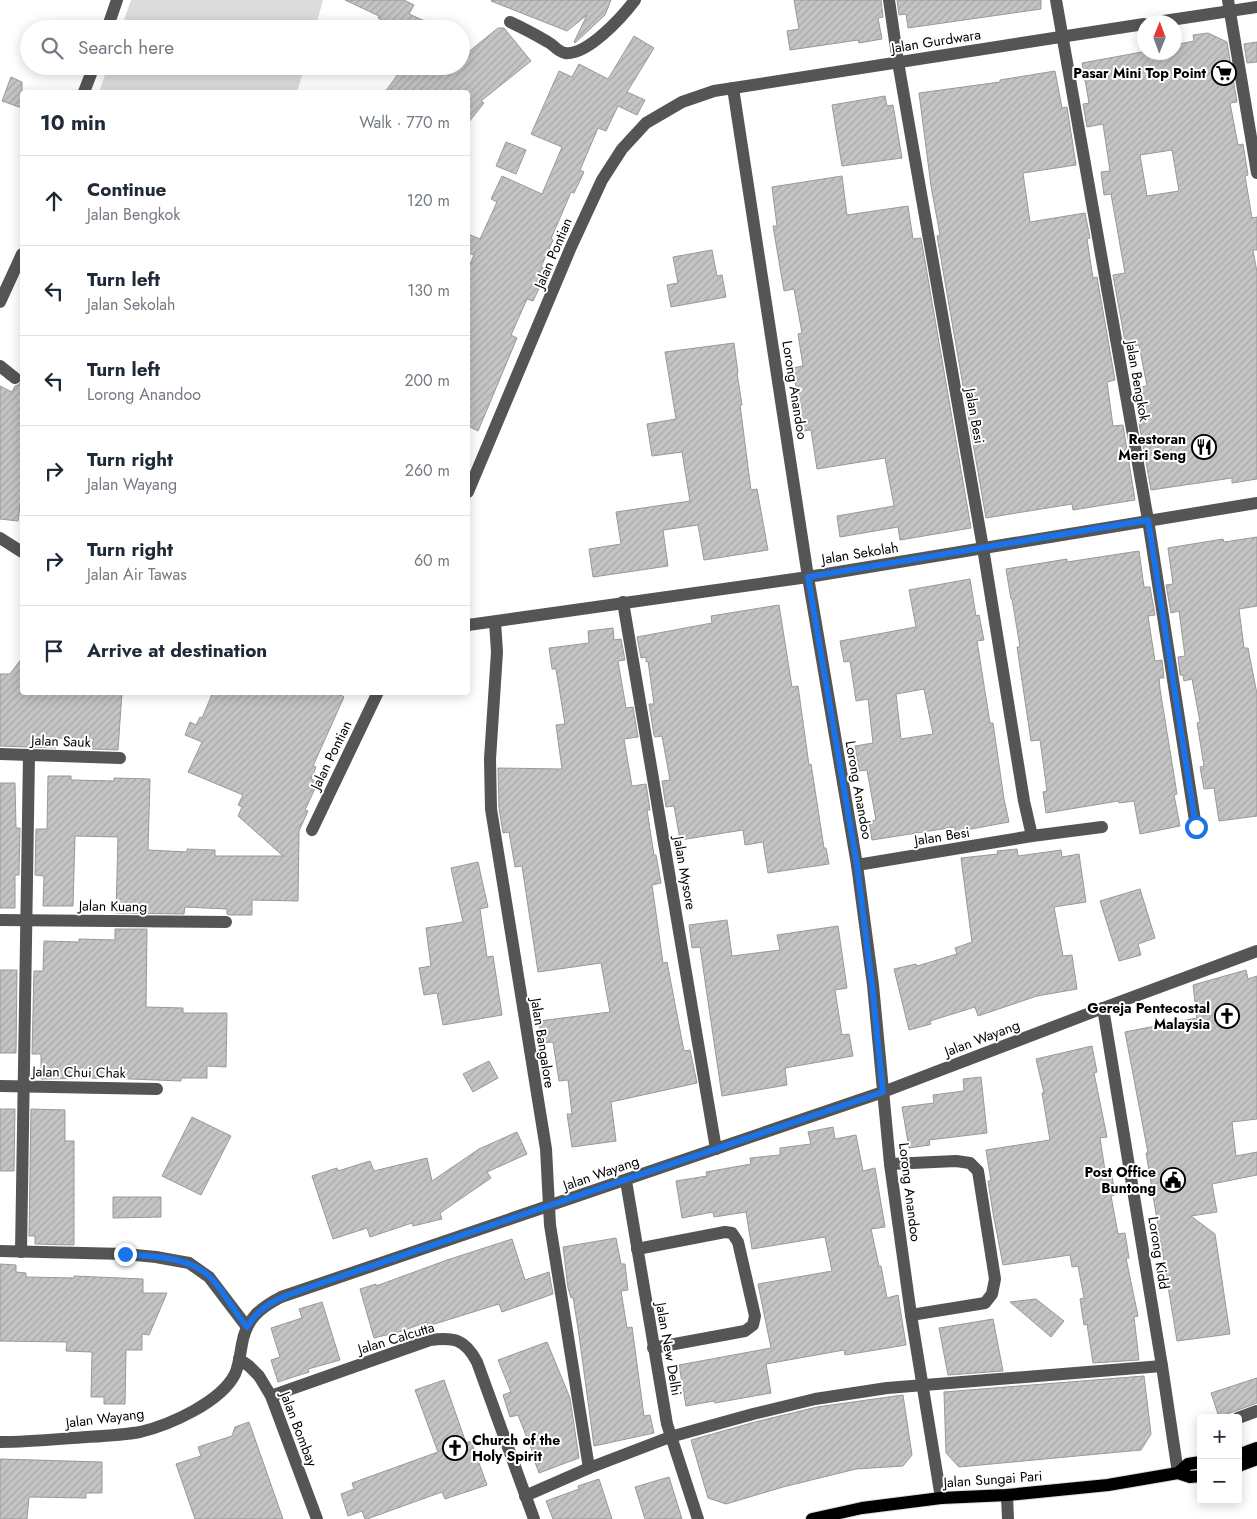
<!DOCTYPE html>
<meta charset="utf-8">
<style>
body{margin:0;font-family:Jost,sans-serif;background:#f6f6f7;color:#1f2937}
.controls{position:absolute;right:15px;bottom:15px;display:grid;overflow:hidden;border-radius:5px;box-shadow:0 2px 12px #0003}
.controls button{width:45px;height:45px;display:grid;place-items:center;padding:0;border:0;border-bottom:1px solid #e0e1e3;background:#fff;color:#1f2937;font:25px sans-serif}
.compass{position:absolute;left:1137px;top:15px;width:45px;height:45px;border-radius:50%;background:#fff;box-shadow:0 2px 12px #0003;rotate:1deg}
.stop{position:absolute;width:15px;height:15px;margin:-11px;border:4px solid #1a73e8;border-radius:50%;background:#fff}
.stop.end{background:#1a73e8;border-color:#fff;box-shadow:0 1px 5px #0008}
.list{margin:0;padding:0;list-style:none}
h2{display:flex;justify-content:space-between;align-items:center;height:65px;margin:0;padding:0 20px;font-size:21px}
h2 small{font-size:16px;font-weight:400;color:#747a83}
.list li{display:grid;grid-template-columns:32px 1fr auto;gap:15px;align-items:center;box-sizing:border-box;height:90px;padding:0 20px;border-top:1px solid #e0e1e3}
.list b{display:block;font-size:19px;white-space:nowrap}
.list p{margin:0;font-size:16px;white-space:nowrap;color:#747a83}
.list em{font-size:16px;font-style:normal;color:#747a83}
.icon{flex:none;width:28px;height:28px;fill:none;stroke:currentColor;stroke-width:2;stroke-linecap:round;stroke-linejoin:round}
.map{position:relative;flex:none;width:1257px;height:1519px;overflow:hidden}
.search{position:absolute;background:#fff;box-shadow:0 2px 12px #0003;left:20px;top:20px;width:450px;height:55px;display:flex;align-items:center;gap:12px;box-sizing:border-box;padding:0 18px;border-radius:28px;color:#747a83;font-size:19px}
.panel{position:absolute;background:#fff;box-shadow:0 2px 12px #0003;left:20px;top:90px;width:450px;height:605px;border-radius:5px}
.map>svg:first-child{display:block}
</style>
<div class="map">
<svg width="1257" height="1519" viewBox="0 0 1257 1519">
<defs>
<pattern id="building-hatch" width="6" height="6" patternUnits="userSpaceOnUse" patternTransform="scale(1.25)"><rect width="6" height="6" fill="#c4c4c4"/><path d="M-1 1l2-2M0 6l6-6M5 7l2-2" fill="none" stroke="#a7a7a7"/></pattern>
</defs>
<rect width="100%" height="100%" fill="#fff"/>
<!-- pitch -->
<g fill="#dcdcdc">
<polygon points="131,0 323,0 315,29 121,29"/>
<polygon points="108,66 305,66 297,92 99,92"/>
</g>
<!-- building -->
<g fill="url(#building-hatch)" stroke="#999" fill-rule="evenodd">
<polygon points="345,0 404,0 414,5 409,14 443,29 400,29 378,18 379,16"/>
<polygon points="492,0 611,0 605,15 575,43 574,42 587,15 567,31 491,1"/>
<polygon points="794,0 881,0 883,17 878,18 882,39 859,43 858,40 790,50 787,31 799,29"/>
<polygon points="897,0 1041,0 1041,9 908,28 906,14 899,15"/>
<polygon points="498,28 504,28 531,61 481,101 484,103 468,123 468,92 385,92 404,66 461,66 461,58"/>
<path d="M1208,33L1227,42L1237,102L1230,103L1238,145L1243,144L1248,175L1245,176L1252,218L1257,217V250H1253L1257,272V479L1232,483V478L1151,490L1139,423L1145,421L1140,387L1147,386L1139,345L1126,347L1113,275L1125,273L1111,194L1104,195L1101,172L1110,171L1103,124L1087,127L1083,104L1089,103L1082,63L1142,52H1174V45L1194,41L1193,35ZM1172,150L1179,191L1147,196L1140,155Z"/>
<polygon points="634,36 654,48 627,92 645,100 637,115 618,106 606,131 598,128 580,170 584,172 574,193 571,192 551,239 553,240 541,267 548,270 533,301 527,299 511,335 517,338 478,431 468,426 468,269 474,255 468,253 468,234 480,239 497,202 491,199 502,176 542,194 562,147 531,134 559,71 572,77 579,64 608,79"/>
<polygon points="1257,42 1257,62 1247,63 1244,44"/>
<polygon points="1055,71 1062,108 1067,107 1076,165 1023,173 1030,222 1085,213 1090,238 1087,239 1093,278 1097,277 1115,380 1107,382 1113,426 1123,425 1135,500 1073,510 1072,504 986,518 937,236 940,235 931,186 919,93 1000,82 1000,80"/>
<polygon points="11,77 22,82 22,108 2,101"/>
<polygon points="885,96 887,106 893,105 902,158 842,166 832,105"/>
<polygon points="506,142 526,150 516,174 496,166"/>
<polygon points="842,176 847,215 908,206 913,239 921,238 971,528 900,540 898,527 840,537 837,516 894,506 885,458 817,469 811,430 803,431 793,368 803,366 798,334 802,333 794,289 784,291 773,226 777,226 772,187"/>
<polygon points="712,250 717,276 722,275 726,297 671,307 667,285 678,283 673,257"/>
<polygon points="734,343 738,373 737,373 742,405 740,405 751,490 757,489 768,550 704,560 698,525 663,530 668,566 593,577 589,549 621,544 616,512 690,501 682,452 652,456 647,424 676,419 665,352"/>
<polygon points="22,381 22,491 18,521 0,519 0,386 12,392 15,386 18,385"/>
<polygon points="1257,537 1257,606 1239,609 1244,648 1248,648 1257,694 1257,816 1219,821 1214,788 1204,789 1200,767 1204,766 1197,723 1200,722 1192,679 1184,681 1183,675 1180,675 1178,657 1185,656 1179,611 1171,613 1166,585 1173,584 1168,548 1223,539 1224,542"/>
<polygon points="1139,551 1144,587 1150,587 1155,615 1148,616 1155,661 1162,660 1164,678 1159,678 1160,689 1177,794 1174,795 1180,826 1140,834 1134,801 1119,803 1118,801 1046,813 1043,792 1047,791 1040,740 1031,741 1017,647 1020,647 1012,599 1011,599 1006,569 1067,559 1067,562"/>
<path d="M970,579L976,616L979,615L984,640L977,641L990,723H993L1004,799L1009,822L955,832V827L872,840L869,821L876,820L867,770L859,771L855,746L873,743L868,699L856,701L850,661L844,662L840,641L916,627L909,590ZM924,689L933,734L901,739L896,694Z"/>
<polygon points="779,605 792,687 798,686 809,765 811,764 824,848 826,848 829,864 768,873 763,842 745,845 743,830 680,840 674,806 666,807 662,781 670,780 662,736 655,737 654,735 649,704 654,704 648,661 646,662 646,657 641,658 637,637 712,623 711,616"/>
<polygon points="613,628 614,640 621,639 625,660 618,661 626,708 633,707 638,737 624,739 632,786 646,784 650,810 647,810 654,855 656,855 661,883 652,885 663,963 667,962 684,1051 690,1050 697,1083 611,1102 616,1141 572,1147 567,1114 572,1114 568,1080 559,1081 553,1042 542,1043 539,1021 610,1012 601,963 538,972 522,866 515,867 509,832 503,833 499,808 498,768 562,769 556,725 565,724 556,669 552,669 549,648 589,643 588,631"/>
<polygon points="22,658 22,692 122,692 118,750 92,749 93,739 56,738 56,748 0,746 0,674 10,674"/>
<polygon points="213,692 336,692 344,697 313,766 316,767 311,779 318,782 305,810 308,811 299,831 298,901 252,900 252,915 230,915 227,914 227,909 185,907 184,914 116,913 118,837 75,836 73,906 43,906 44,876 35,875 36,829 47,829 48,776 71,776 71,780 114,781 114,778 150,779 148,850 187,852 187,849 215,850 215,856 283,856 238,816 242,807 238,805 243,795 188,772 202,742 185,735 190,722 196,725 200,717 202,718"/>
<polygon points="0,783 15,783 16,828 20,828 19,875 15,875 15,908 0,908"/>
<polygon points="1017,849 1018,856 1061,850 1062,857 1079,854 1086,902 1054,907 1063,956 1072,955 1077,989 1037,996 978,1016 975,1007 930,1021 931,1024 909,1030 894,969 916,964 917,966 957,954 955,948 972,942 961,858 998,854 997,851"/>
<polygon points="478,862 488,907 480,909 487,957 493,956 502,1015 443,1025 437,993 424,995 419,968 431,966 426,928 463,922 451,868"/>
<polygon points="1140,889 1155,938 1138,944 1141,955 1119,961 1100,901"/>
<polygon points="727,920 732,956 780,950 777,935 838,926 847,988 835,990 842,1035 849,1034 853,1056 785,1068 787,1085 722,1096 700,947 692,948 689,925"/>
<polygon points="115,929 147,929 146,1007 183,1008 183,1013 227,1013 226,1067 207,1066 207,1078 181,1078 181,1081 106,1078 41,1079 41,1054 32,1054 34,971 43,971 44,941 79,942 79,939 115,940"/>
<polygon points="0,970 17,970 16,1053 0,1053"/>
<polygon points="1246,970 1248,979 1257,976 1257,1119 1232,1122 1236,1156 1257,1152 1257,1175 1212,1184 1217,1212 1191,1216 1215,1234 1230,1334 1177,1341 1146,1153 1148,1153 1125,1032 1197,1018 1193,985"/>
<polygon points="1092,1046 1097,1072 1094,1073 1107,1137 1100,1138 1106,1177 1112,1176 1115,1195 1111,1196 1118,1234 1125,1233 1129,1258 1126,1258 1138,1316 1134,1317 1139,1360 1093,1363 1087,1324 1084,1325 1080,1299 1084,1298 1078,1266 1072,1267 1070,1255 1003,1265 993,1213 988,1181 991,1181 986,1150 1050,1140 1042,1093 1044,1093 1036,1059"/>
<polygon points="489,1061 498,1078 473,1092 463,1074"/>
<polygon points="981,1077 987,1133 929,1140 930,1145 909,1148 902,1107 934,1103 933,1095 964,1091 963,1079"/>
<polygon points="0,1109 15,1109 14,1171 0,1171"/>
<polygon points="31,1109 65,1110 65,1141 74,1141 74,1245 35,1244 35,1236 29,1236"/>
<polygon points="192,1117 231,1136 201,1195 162,1176"/>
<polygon points="833,1127 835,1139 856,1135 863,1171 875,1168 885,1227 871,1229 879,1266 881,1266 887,1298 898,1295 906,1345 845,1355 844,1350 766,1364 771,1393 715,1403 714,1401 686,1406 679,1365 771,1348 758,1284 832,1271 825,1237 752,1249 746,1212 714,1217 713,1212 682,1218 676,1181 707,1176 706,1172 751,1164 750,1158 780,1155 780,1148 811,1144 808,1132"/>
<polygon points="517,1132 527,1154 487,1172 491,1178 440,1213 442,1219 413,1226 412,1223 370,1237 367,1228 333,1239 312,1176 337,1168 338,1171 370,1161 374,1171 427,1158 432,1181 479,1149"/>
<polygon points="113,1197 161,1197 161,1217 113,1218"/>
<polygon points="616,1238 621,1264 625,1264 628,1290 621,1291 627,1328 632,1327 644,1416 650,1415 654,1433 594,1446 579,1335 573,1297 571,1298 568,1288 563,1247"/>
<polygon points="512,1239 525,1280 549,1272 553,1294 502,1312 499,1304 428,1326 427,1322 402,1331 374,1338 360,1289 376,1284 376,1286 447,1260"/>
<polygon points="0,1264 16,1265 16,1272 26,1273 26,1277 74,1278 74,1276 143,1279 143,1293 167,1293 149,1335 142,1334 142,1350 126,1350 125,1404 104,1404 104,1397 91,1397 92,1352 66,1351 67,1342 0,1341"/>
<polygon points="1036,1299 1064,1321 1051,1337 1010,1302"/>
<polygon points="322,1302 340,1360 308,1369 309,1372 278,1382 271,1360 280,1357 271,1328 302,1318 299,1309"/>
<polygon points="993,1319 1003,1371 948,1375 939,1328"/>
<polygon points="547,1342 570,1398 579,1458 539,1473 532,1454 533,1453 518,1415 510,1417 503,1395 511,1392 498,1360"/>
<polygon points="1144,1376 1151,1434 1141,1450 959,1467 946,1453 944,1392"/>
<polygon points="1257,1378 1257,1403 1219,1417 1211,1393"/>
<polygon points="444,1380 466,1443 471,1441 487,1485 445,1499 442,1492 367,1519 365,1519 362,1511 348,1516 341,1494 354,1489 352,1483 438,1452 415,1390"/>
<polygon points="903,1395 912,1455 903,1466 856,1469 783,1487 726,1504 708,1498 691,1440 755,1422 817,1407"/>
<polygon points="249,1422 283,1519 195,1519 176,1464 201,1456 198,1447 232,1436 235,1427"/>
<polygon points="0,1459 102,1462 102,1493 86,1493 86,1498 29,1497 27,1519 0,1519"/>
<polygon points="669,1477 682,1519 645,1519 635,1487"/>
<polygon points="599,1479 612,1519 553,1519 546,1501 579,1489 578,1486"/>
</g>
<g fill="none" stroke-linecap="round" stroke-linejoin="round">
<defs>
<g id="major">
<polyline points="1238,1455 1257,1448"/>
<polyline points="1238,1466 1257,1459"/>
<polyline points="1178,1473 1188,1464 1201,1462"/>
<polyline points="812,1519 862,1508 941,1498 1007,1495 1108,1485 1178,1473 1190,1477 1201,1476"/>
</g>
</defs>
<!-- major casing -->
<use href="#major" stroke="#dbdbdb" stroke-width="14"/>
<!-- minor -->
<g stroke="#555" stroke-width="12">
<polyline points="889,0 898,62 983,548 1024,801 1032,836"/>
<polyline points="1056,0 1148,520 1196,827"/>
<polyline points="1228,0 1257,173"/>
<path d="M510,22C523,28 536,35 548,42C554,45 558,52 565,53C587,56 622,17 635,0"/>
<polyline points="1157,22 1257,7"/>
<polyline points="107,29 117,0"/>
<polyline points="733,88 808,577 857,865 873,985 890,1164 911,1315 941,1498"/>
<polyline points="84,92 94,66"/>
<polyline points="0,302 22,254"/>
<polyline points="0,366 15,378"/>
<polyline points="468,492 571,247 602,180 622,149 646,123 682,102 714,91 1144,24"/>
<polyline points="0,538 22,552"/>
<polyline points="623,602 716,1149"/>
<polyline points="495,622 497,652 490,759 491,809 546,1149 550,1225 589,1468"/>
<polyline points="468,625 808,577 1257,503"/>
<polyline points="0,754 120,758"/>
<polyline points="312,830 378,692"/>
<polyline points="857,865 1032,836 1102,827"/>
<polyline points="0,920 226,922"/>
<polyline points="1103,1008 1162,1366 1178,1473"/>
<polyline points="0,1086 157,1089"/>
<polyline points="890,1164 956,1161 970,1163 978,1171 995,1279 992,1294 985,1303 911,1315"/>
<polyline points="626,1181 667,1424 698,1519"/>
<polyline points="637,1249 725,1232 732,1233 738,1242 755,1316 753,1325 745,1331 653,1348"/>
<polyline points="0,1251 125,1254 156,1257 189,1263 209,1277 247,1327"/>
<polyline points="21,1252 29,755"/>
<polyline points="239,1359 249,1366 259,1376 271,1396 317,1519"/>
<path d="M271,1396L430,1340C454,1337 465,1339 477,1362L534,1519"/>
<polyline points="1238,1418 1257,1411"/>
<path d="M0,1442C29,1442 58,1439 87,1437C104,1436 123,1435 140,1432C170,1425 221,1402 235,1374C239,1365 240,1354 242,1344C246,1319 260,1308 281,1297L883,1092L1103,1008L1257,951"/>
<polyline points="1007,1495 1008,1519"/>
<polyline points="525,1496 589,1468 670,1437 753,1414 815,1399 887,1388 1162,1366"/>
</g>
<!-- major -->
<use href="#major" stroke="#000" stroke-width="12"/>
</g>
<g fill="none" stroke-linecap="round" stroke-linejoin="round">
<!-- route -->
<path stroke="#1a73e8" stroke-width="6" d="M125,1254C153,1257 189,1256 210,1277C224,1291 234,1312 247,1327C262,1302 283,1297 310,1287L883,1092L872,985L857,865L808,577L1148,520L1196,827"/>
</g>
<!-- icons -->
<defs>
<symbol id="supermarket-ring" viewBox="-11 -11 22 22"><circle r="9.5" fill="#fff" stroke="#000" stroke-width="1.5"/><path d="M-6-5.5h2.5l.6 2H6L4.5 2H-2.5L-4.4-4H-6ZM-1.5 3.2a1.3 1.3 0 1 0 .1 0ZM3 3.2a1.3 1.3 0 1 0 .1 0Z" fill="#000"/></symbol>
<symbol id="restaurant-ring" viewBox="-11 -11 22 22"><circle r="9.5" fill="#fff" stroke="#000" stroke-width="1.5"/><path d="M-5-6h1v4h1v-4h1v4h1v-4h1v5L-1.5 .5V6h-2V.5L-5-1ZM5-6V6H3V1.5H1.5Q1.5-4 5-6Z" fill="#000"/></symbol>
<symbol id="church-ring" viewBox="-11 -11 22 22"><circle r="9.5" fill="#fff" stroke="#000" stroke-width="1.5"/><path d="M-1.2-6h2.4v3.5h3.3v2.4h-3.3V6h-2.4V-.1h-3.3v-2.4h3.3Z" fill="#000"/></symbol>
<symbol id="civic-ring" viewBox="-11 -11 22 22"><circle r="9.5" fill="#fff" stroke="#000" stroke-width="1.5"/><path d="M-.6-6.5H3V-4.5H.6V-3L4-1V1h2V6H-6V1h2V-1L-.6-3ZM-1.2 2.5V6h2.4V2.5Z" fill="#000"/></symbol>
</defs>
<g fill-rule="evenodd">
<use href="#supermarket-ring" x="1210" y="59" width="28" height="28"/>
<use href="#restaurant-ring" x="1190" y="433" width="28" height="28"/>
<use href="#church-ring" x="1213" y="1002" width="28" height="28"/>
<use href="#civic-ring" x="1159" y="1166" width="28" height="28"/>
<use href="#church-ring" x="441" y="1434" width="28" height="28"/>
</g>
<g text-anchor="middle" dominant-baseline="central" stroke-width="4" stroke-linejoin="round" paint-order="stroke">
<!-- street labels -->
<g font-size="14" fill="#000" stroke="#fff">
<text transform="translate(936 41) rotate(-9)">Jalan Gurdwara</text>
<text transform="translate(553 253) rotate(-67)">Jalan Pontian</text>
<text transform="translate(1138 381) rotate(80)">Jalan Bengkok</text>
<text transform="translate(795 390) rotate(81)">Lorong Anandoo</text>
<text transform="translate(975 416) rotate(80)">Jalan Besi</text>
<text transform="translate(860 553) rotate(-9)">Jalan Sekolah</text>
<text transform="translate(61 741) rotate(2)">Jalan Sauk</text>
<text transform="translate(331 755) rotate(-64)">Jalan Pontian</text>
<text transform="translate(859 790) rotate(80)">Lorong Anandoo</text>
<text transform="translate(942 836) rotate(-9)">Jalan Besi</text>
<text transform="translate(685 873) rotate(80)">Jalan Mysore</text>
<text transform="translate(113 906) rotate(1)">Jalan Kuang</text>
<text transform="translate(982 1038) rotate(-21)">Jalan Wayang</text>
<text transform="translate(543 1043) rotate(81)">Jalan Bangalore</text>
<text transform="translate(79 1072) rotate(1)">Jalan Chui Chak</text>
<text transform="translate(601 1173) rotate(-19)">Jalan Wayang</text>
<text transform="translate(910 1192) rotate(83)">Lorong Anandoo</text>
<text transform="translate(1159 1253) rotate(81)">Lorong Kidd</text>
<text transform="translate(396 1338) rotate(-17)">Jalan Calcutta</text>
<text transform="translate(669 1349) rotate(80)">Jalan New Delhi</text>
<text transform="translate(105 1418) rotate(-7)">Jalan Wayang</text>
<text transform="translate(299 1429) rotate(69)">Jalan Bombay</text>
<text transform="translate(993 1479) rotate(-4)">Jalan Sungai Pari</text>
</g>
<!-- poi labels -->
<g font-size="14" font-weight="bold" fill="#000" stroke="#fff" text-anchor="end">
<text x="1206" y="73">Pasar Mini Top Point</text>
<text x="1186" y="439">Restoran<tspan x="1186" dy="16">Meri Seng</tspan></text>
<text x="1210" y="1008">Gereja Pentecostal<tspan x="1210" dy="16">Malaysia</tspan></text>
<text x="1156" y="1172">Post Office<tspan x="1156" dy="16">Buntong</tspan></text>
<text x="472" y="1440" text-anchor="start">Church of the<tspan x="472" dy="16">Holy Spirit</tspan></text>
</g>
</g>
</svg>
<div class="controls">
<button>+</button>
<button>−</button>
</div>
<svg class="compass" viewBox="-18 -18 36 36"><path d="M0-13l5 13h-10z" fill="#e53935"/><path d="M0 13l5-13h-10z" fill="#747a83"/></svg>
<div class="stop" style="left:1196px;top:827px"></div>
<div class="stop end" style="left:125px;top:1254px"></div>
<div class="search"><svg class="icon" aria-label="search" viewBox="0 0 24 24"><circle cx="10" cy="10" r="6"/><path d="M15 15l6 6"/></svg>Search here</div>
<section class="panel">
<h2>10 min<small>Walk · 770 m</small></h2>
<ul class="list">
<li><svg class="icon" aria-label="ahead" viewBox="0 0 24 24"><path d="M12 20V5M6 11l6-6 6 6"/></svg><div><b>Continue</b><p>Jalan Bengkok</p></div><em>120 m</em></li>
<li><svg class="icon" aria-label="left" viewBox="0 0 24 24"><path d="M17 20v-9H6M10 6l-5 5 5 5"/></svg><div><b>Turn left</b><p>Jalan Sekolah</p></div><em>130 m</em></li>
<li><svg class="icon" aria-label="left" viewBox="0 0 24 24"><path d="M17 20v-9H6M10 6l-5 5 5 5"/></svg><div><b>Turn left</b><p>Lorong Anandoo</p></div><em>200 m</em></li>
<li><svg class="icon" aria-label="right" viewBox="0 0 24 24"><path d="M7 20v-9h11M14 6l5 5-5 5"/></svg><div><b>Turn right</b><p>Jalan Wayang</p></div><em>260 m</em></li>
<li><svg class="icon" aria-label="right" viewBox="0 0 24 24"><path d="M7 20v-9h11M14 6l5 5-5 5"/></svg><div><b>Turn right</b><p>Jalan Air Tawas</p></div><em>60 m</em></li>
<li><svg class="icon" aria-label="arrive" viewBox="0 0 24 24"><path d="M6 21V4h12l-3 4 3 4H6"/></svg><div><b>Arrive at destination</b></div></li>
</ul>
</section>
</div>
